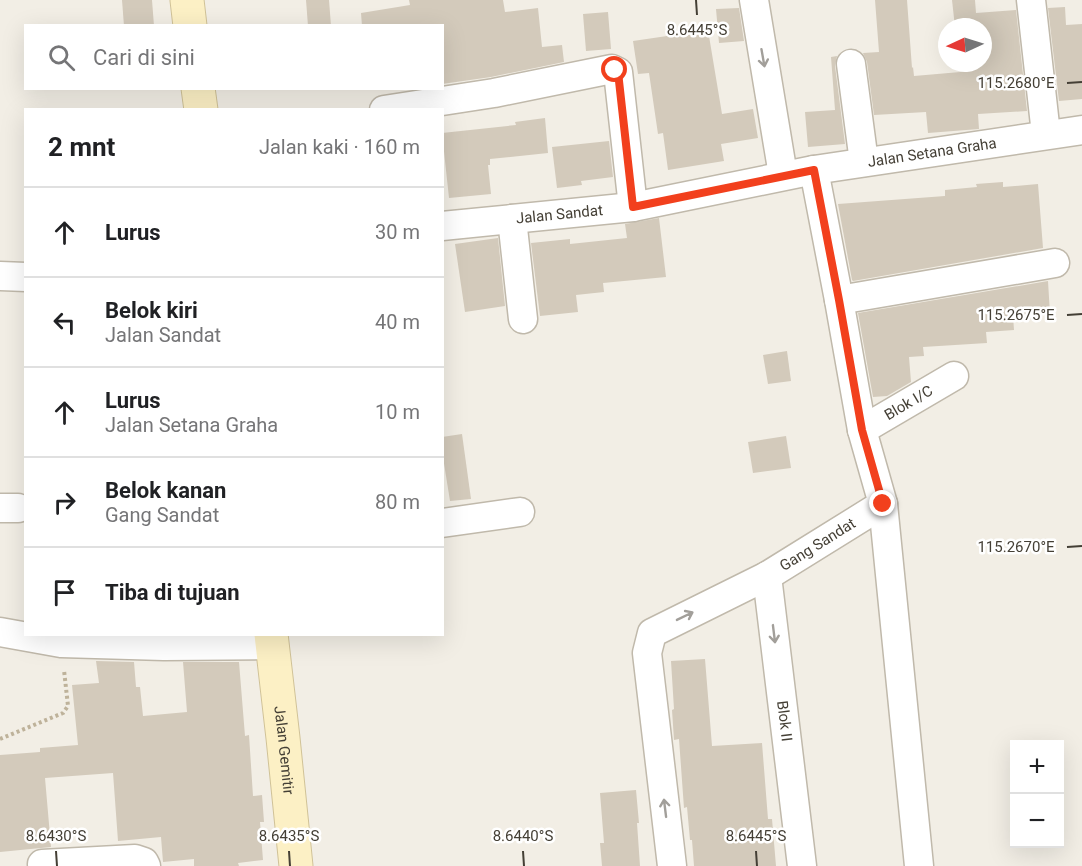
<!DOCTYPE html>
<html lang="id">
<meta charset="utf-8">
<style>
body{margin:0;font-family:Roboto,sans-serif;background:#f2f2f2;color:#202124}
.controls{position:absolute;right:18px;bottom:18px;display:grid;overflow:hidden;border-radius:0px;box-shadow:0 6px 24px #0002}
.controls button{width:54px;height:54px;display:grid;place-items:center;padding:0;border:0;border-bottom:2px solid #e0e0e0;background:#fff;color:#202124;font:30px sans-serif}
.compass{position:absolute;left:938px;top:18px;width:54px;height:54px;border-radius:50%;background:#fff;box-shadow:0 6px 24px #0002;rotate:266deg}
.stop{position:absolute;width:18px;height:18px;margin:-14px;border:4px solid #f2401d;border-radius:50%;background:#fff}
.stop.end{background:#f2401d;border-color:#fff;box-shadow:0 2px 6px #0008}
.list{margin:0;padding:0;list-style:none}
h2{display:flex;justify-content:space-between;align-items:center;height:78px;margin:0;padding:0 24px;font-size:26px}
h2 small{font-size:20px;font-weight:400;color:#757577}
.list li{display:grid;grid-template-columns:39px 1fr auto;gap:18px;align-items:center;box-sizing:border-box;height:90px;padding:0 24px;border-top:2px solid #e0e0e0}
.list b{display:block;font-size:22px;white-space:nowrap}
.list p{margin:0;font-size:20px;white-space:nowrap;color:#757577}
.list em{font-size:20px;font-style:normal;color:#757577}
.icon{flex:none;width:33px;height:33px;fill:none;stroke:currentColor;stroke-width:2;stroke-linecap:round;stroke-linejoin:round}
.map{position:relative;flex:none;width:1082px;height:866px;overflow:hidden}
.search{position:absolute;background:#fff;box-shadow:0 6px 24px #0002;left:24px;top:24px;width:420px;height:66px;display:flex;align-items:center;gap:15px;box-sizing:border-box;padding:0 21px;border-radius:0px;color:#757577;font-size:22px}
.panel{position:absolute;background:#fff;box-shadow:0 6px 24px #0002;left:24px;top:108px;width:420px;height:528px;border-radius:0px}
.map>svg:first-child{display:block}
</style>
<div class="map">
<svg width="1082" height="866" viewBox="0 0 1082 866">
<rect width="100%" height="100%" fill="#f2eee5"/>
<!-- building -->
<g fill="#d3cabb">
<polygon points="122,0 152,0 154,26 124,26"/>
<polygon points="306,0 329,0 331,26 308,26"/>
<polygon points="409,0 503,0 505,12 538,8 542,47 562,45 564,62 491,77 442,84 442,26 362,26 361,13 410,5"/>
<polygon points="875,0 907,0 912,68 913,67 914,76 972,71 971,63 983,63 983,27 955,27 952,0 975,0 976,13 1016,10 1027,111 978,114 979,129 928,133 926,112 874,115 867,62 863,53 879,52"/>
<polygon points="1065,7 1066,25 1082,24 1082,99 1059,101 1048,8"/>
<polygon points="739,8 744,41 719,43 716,9"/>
<polygon points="608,12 611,49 586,51 583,14"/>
<polygon points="708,30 722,114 753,109 758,138 721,144 724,161 668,170 663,133 658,134 649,73 638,74 633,41"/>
<polygon points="837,56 835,66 845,144 808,147 805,112 835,110 831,57"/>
<polygon points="545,118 548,153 490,159 490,165 488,165 491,194 449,198 442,133 516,125 515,122"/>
<polygon points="609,141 613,177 581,181 582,185 557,188 552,147"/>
<polygon points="1003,182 1003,187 1038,184 1043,248 853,281 852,280 838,204 945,196 945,190 977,187 976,184"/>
<polygon points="659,218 666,277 603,283 604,292 576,295 578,312 540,316 531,243 570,239 570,244 627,238 625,224"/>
<polygon points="498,238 505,306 465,312 455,244"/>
<polygon points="1048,281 1050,314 1013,316 1014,330 986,332 987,343 923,347 924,356 909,357 911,382 887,396 873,397 858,313"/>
<polygon points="787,351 791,381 768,384 763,355"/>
<polygon points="462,434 471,499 450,501 442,451 442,437"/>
<polygon points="786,436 791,468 753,473 748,442"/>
<polygon points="705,659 712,746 762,743 768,819 772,819 776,866 694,866 692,840 690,840 687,807 684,808 679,739 674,740 672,710 674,709 671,661"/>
<polygon points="96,661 134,662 136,687 140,687 143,716 187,712 183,662 239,662 245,736 249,735 253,796 262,795 264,822 260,822 263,860 238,863 239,866 194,866 194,859 163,862 161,837 118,841 113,773 45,778 51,847 0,852 0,755 40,752 40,748 78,745 72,685 99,683"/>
<polygon points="636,790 639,823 637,823 640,866 602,866 600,843 604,843 600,793"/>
</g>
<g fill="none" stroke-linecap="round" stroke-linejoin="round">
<defs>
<g id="street">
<polyline points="754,0 783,175"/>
<polyline points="1031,0 1046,134"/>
<polyline points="851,64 864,162"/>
<polyline points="384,110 494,93 612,69 618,72 633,207"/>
<polyline points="512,219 523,319"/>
<path id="s1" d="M442,226L633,207L814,170L1082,130"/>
<polyline points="0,276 26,277"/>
<polyline points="839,300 1055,263"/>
<path id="s2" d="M862,430L954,376"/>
<polyline points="883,504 919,866"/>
<polyline points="0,508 18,508"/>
<polyline points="442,523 520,512"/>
<path id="s3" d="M767,576L802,866"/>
<polyline points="0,632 61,643 164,646 272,645"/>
<polyline points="42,864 135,859 144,862 146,866"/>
<path id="s4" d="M672,866L647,653L652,633L767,576L883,504L862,430L839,300L814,170"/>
</g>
<g id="secondary">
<polyline points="187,0 190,26"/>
<polyline points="198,88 201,110"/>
<path id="s5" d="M271,634L283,738L296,866"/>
</g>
</defs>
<!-- street casing -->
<use href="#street" stroke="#c0b9ab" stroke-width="31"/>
<!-- secondary casing -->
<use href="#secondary" stroke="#d0c297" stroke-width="35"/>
<!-- path -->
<polyline stroke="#beb29a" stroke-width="4" stroke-dasharray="3 3" stroke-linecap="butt" points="0,739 63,713 68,706 64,670"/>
<!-- street -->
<use href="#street" stroke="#fff" stroke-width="28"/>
<!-- secondary -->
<use href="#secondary" stroke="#fcf0c5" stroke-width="33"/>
</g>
<!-- one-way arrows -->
<defs><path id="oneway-shaft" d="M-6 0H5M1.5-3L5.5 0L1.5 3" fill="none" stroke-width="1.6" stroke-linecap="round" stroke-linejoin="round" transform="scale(1.5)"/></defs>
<g stroke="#a29f9a">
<use href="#oneway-shaft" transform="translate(763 58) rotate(80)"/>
<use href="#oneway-shaft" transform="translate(685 616) rotate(-26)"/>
<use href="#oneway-shaft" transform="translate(774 634) rotate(83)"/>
<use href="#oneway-shaft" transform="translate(665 808) rotate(-97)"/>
</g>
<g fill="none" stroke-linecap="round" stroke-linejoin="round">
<!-- route -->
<polyline stroke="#f2401d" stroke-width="8" points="615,70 618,72 633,207 814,170 839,300 862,430 883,504"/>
</g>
<!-- ticks -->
<path fill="none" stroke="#443f35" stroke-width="2" d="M696,0L697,15M1067,83L1082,82M1067,315L1082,314M1067,547L1082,546M56,851L57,866M289,851L290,866M523,851L524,866M756,851L757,866"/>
<g text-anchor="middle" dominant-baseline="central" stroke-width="5" stroke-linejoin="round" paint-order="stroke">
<!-- street labels -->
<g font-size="15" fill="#443f35" stroke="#fff">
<text stroke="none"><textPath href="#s1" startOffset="496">Jalan Setana Graha</textPath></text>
<text stroke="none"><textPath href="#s1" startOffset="118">Jalan Sandat</textPath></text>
<text stroke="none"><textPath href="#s2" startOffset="54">Blok I/C</textPath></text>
<text stroke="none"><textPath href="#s4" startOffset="423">Gang Sandat</textPath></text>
<text stroke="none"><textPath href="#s3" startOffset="146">Blok II</textPath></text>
<text stroke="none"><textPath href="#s5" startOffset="117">Jalan Gemitir</textPath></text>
</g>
</g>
<g font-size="15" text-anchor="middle" fill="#443f35" stroke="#fff" stroke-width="5" stroke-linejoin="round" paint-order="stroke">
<text x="697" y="35">8.6445°S</text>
<text x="1016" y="88">115.2680°E</text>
<text x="1016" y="320">115.2675°E</text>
<text x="1016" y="552">115.2670°E</text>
<text x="56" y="841">8.6430°S</text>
<text x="289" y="841">8.6435°S</text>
<text x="523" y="841">8.6440°S</text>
<text x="756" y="841">8.6445°S</text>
</g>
</svg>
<div class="controls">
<button>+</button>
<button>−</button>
</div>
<svg class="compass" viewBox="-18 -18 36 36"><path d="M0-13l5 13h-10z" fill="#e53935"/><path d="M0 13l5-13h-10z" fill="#757577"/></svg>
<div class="stop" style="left:615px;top:70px"></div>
<div class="stop end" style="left:883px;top:504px"></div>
<div class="search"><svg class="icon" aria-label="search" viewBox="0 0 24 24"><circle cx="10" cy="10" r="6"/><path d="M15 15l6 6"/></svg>Cari di sini</div>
<section class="panel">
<h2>2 mnt<small>Jalan kaki · 160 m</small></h2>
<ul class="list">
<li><svg class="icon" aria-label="ahead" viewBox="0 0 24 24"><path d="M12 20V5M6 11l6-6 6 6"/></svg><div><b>Lurus</b></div><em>30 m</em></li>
<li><svg class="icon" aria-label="left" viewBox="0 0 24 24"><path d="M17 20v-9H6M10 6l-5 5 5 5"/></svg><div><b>Belok kiri</b><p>Jalan Sandat</p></div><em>40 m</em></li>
<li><svg class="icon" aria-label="ahead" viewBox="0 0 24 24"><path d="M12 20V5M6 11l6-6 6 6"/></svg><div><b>Lurus</b><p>Jalan Setana Graha</p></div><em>10 m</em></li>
<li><svg class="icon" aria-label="right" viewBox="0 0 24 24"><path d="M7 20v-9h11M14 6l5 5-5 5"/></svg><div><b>Belok kanan</b><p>Gang Sandat</p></div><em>80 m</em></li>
<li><svg class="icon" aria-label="arrive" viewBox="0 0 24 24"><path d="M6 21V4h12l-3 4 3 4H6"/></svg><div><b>Tiba di tujuan</b></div></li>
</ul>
</section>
</div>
